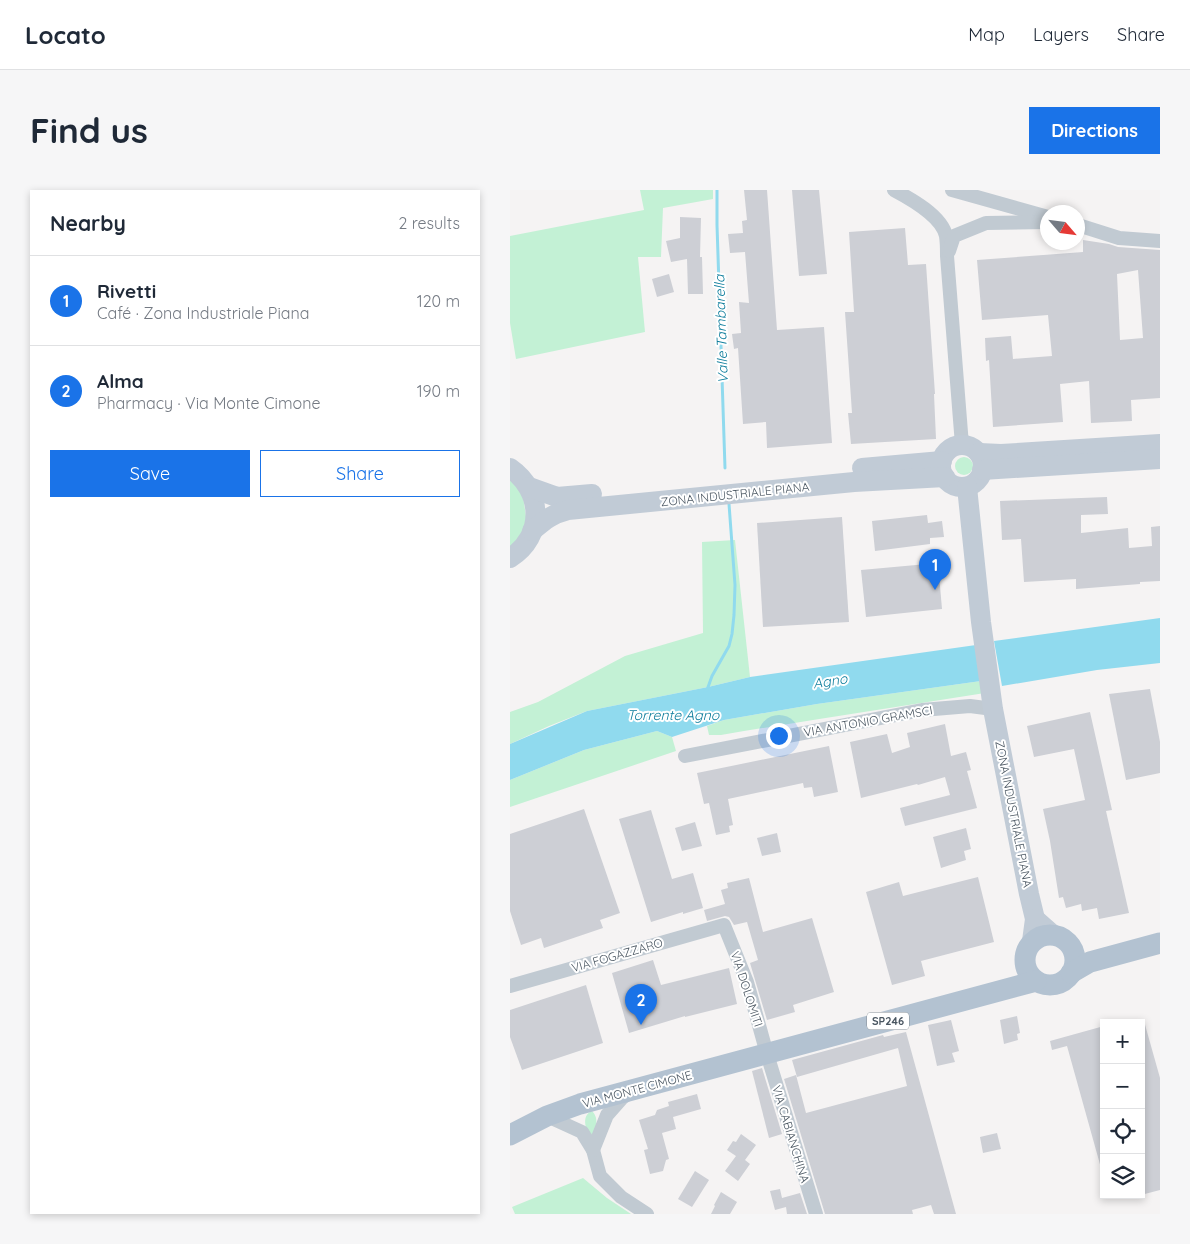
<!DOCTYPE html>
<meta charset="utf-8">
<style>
body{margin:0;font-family:Quicksand,sans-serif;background:#f6f6f7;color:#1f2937}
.controls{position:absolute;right:15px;bottom:15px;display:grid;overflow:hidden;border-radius:0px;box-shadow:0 2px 8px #0003}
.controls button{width:45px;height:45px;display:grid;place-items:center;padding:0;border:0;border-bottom:1px solid #e0e1e3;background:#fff;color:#1f2937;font:25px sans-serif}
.compass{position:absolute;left:530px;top:15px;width:45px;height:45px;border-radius:50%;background:#fff;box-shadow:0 2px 8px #0003;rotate:118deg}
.you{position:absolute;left:268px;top:545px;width:18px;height:18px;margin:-12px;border:4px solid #fff;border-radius:50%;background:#1a73e8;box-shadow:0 0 0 8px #1a73e833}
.badge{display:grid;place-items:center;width:32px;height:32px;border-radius:50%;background:#1a73e8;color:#fff;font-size:16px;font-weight:700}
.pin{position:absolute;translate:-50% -41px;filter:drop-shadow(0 1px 2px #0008)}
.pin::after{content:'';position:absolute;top:26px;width:18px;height:15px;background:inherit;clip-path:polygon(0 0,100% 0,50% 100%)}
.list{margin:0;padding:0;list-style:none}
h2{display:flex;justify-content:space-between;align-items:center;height:65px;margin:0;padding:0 20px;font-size:21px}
h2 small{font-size:16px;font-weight:400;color:#747a83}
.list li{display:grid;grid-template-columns:32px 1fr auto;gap:15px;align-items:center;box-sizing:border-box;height:90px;padding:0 20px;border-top:1px solid #e0e1e3}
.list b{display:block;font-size:19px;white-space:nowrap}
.list p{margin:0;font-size:16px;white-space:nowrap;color:#747a83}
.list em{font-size:16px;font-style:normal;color:#747a83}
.actions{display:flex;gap:10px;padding:15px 20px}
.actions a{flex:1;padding:11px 0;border:1px solid #1a73e8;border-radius:0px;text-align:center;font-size:18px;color:#1a73e8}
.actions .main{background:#1a73e8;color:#fff}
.icon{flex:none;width:28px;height:28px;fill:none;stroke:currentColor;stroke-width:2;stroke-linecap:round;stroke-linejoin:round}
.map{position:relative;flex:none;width:650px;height:1024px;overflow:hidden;border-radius:0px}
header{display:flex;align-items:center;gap:30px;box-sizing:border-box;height:70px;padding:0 25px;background:#fff;border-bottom:1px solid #e0e1e3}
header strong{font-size:24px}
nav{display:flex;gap:28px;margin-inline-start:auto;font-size:18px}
.intro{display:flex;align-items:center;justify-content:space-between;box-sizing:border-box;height:120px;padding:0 30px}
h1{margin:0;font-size:35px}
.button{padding:12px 22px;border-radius:0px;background:#1a73e8;color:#fff;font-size:18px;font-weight:700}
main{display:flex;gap:30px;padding:0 30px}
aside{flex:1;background:#fff;border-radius:0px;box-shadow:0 2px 8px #0003}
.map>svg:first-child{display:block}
</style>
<header>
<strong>Locato</strong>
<nav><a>Map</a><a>Layers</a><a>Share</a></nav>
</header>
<div class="intro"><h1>Find us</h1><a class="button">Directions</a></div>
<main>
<aside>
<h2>Nearby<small>2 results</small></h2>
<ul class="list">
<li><span class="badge">1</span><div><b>Rivetti</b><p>Café · Zona Industriale Piana</p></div><em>120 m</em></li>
<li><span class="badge">2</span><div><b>Alma</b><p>Pharmacy · Via Monte Cimone</p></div><em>190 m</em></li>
</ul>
<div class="actions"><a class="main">Save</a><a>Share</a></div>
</aside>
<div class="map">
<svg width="650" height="1024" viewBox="0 0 650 1024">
<rect width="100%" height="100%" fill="#f5f3f3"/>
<!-- green -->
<g fill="#c3f1d5">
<polygon points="130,0 203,0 203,9 153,18 151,67 128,67 135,142 6,169 0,133 0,46 134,20"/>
<circle cx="454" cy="276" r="9"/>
<polygon points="0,290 5,294 13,306 17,333 11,346 0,358"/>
<polygon points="225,350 240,487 198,497 77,521 39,536 0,554 0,522 28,512 115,466 193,443 192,352"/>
<path d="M471,491L475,503C387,517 299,530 211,545H199L197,536L214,530L307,514Z"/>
<polygon points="147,541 162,547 166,561 0,617 0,590 74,560"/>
<path d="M82,921C90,929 85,939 83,950C76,942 70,926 82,921Z"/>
<polygon points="73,988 97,1008 121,1024 5,1024 2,1017"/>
</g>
<!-- water -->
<g fill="#90daee">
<polygon points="650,428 650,473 587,480 492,496 484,451"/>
<polygon points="466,455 471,491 307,514 214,530 162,547 147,541 74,560 0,590 0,554 77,521 198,497 240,487"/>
</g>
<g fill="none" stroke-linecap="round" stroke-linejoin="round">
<!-- stream -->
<g stroke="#90daee" stroke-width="3">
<polyline points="207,0 207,35 215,278"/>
<polyline points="197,500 202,486 219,456 222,444 224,425 225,395 219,314"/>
</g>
</g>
<!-- building -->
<g fill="#cdcfd5" fill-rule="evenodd">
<polygon points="234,0 257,0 267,140 314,137 322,253 257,258 256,232 233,234 228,158 224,159 222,144 231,143 229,112 239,113 235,62 220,63 218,44 233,43 232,31 237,30"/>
<polygon points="282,0 309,0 317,84 289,86"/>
<polygon points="170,27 191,28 190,67 192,67 193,104 178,104 177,69 161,72 156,51 170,48"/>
<polygon points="395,38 398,75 416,74 425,204 424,204 426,249 341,254 338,223 342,223 335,122 344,122 339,42"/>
<path d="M573,50L599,54L608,57L650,60V208L621,210L622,231L581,233L579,191L550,194L553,232L483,237L479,170L476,171L475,148L501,146L503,169L542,166L538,125L472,130L467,70L573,62ZM628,80L633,148L610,150L607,84Z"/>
<polygon points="159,84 164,102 147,107 142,89"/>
<polygon points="597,307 598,324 571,325 571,343 618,338 619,358 642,356 641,337 650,336 650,391 630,392 630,394 566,399 566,389 514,392 511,349 492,350 490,311"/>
<polygon points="417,325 418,333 432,331 434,347 420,348 420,354 365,361 362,331"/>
<polygon points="332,327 339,432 253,437 247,333"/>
<polygon points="428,373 432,419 356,427 351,380"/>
<polygon points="640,499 650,552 650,583 616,590 599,504"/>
<polygon points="580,522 602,620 596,621 619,723 589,729 587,718 572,721 571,714 556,718 553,707 549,708 540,651 533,619 575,610 564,559 524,567 517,536"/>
<polygon points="435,534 441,566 456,562 461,580 457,581 467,618 395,636 390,618 440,605 435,587 408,595 407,594 351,608 340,552 377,544 382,563 400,557 397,543"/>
<polygon points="319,556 328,602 304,607 302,597 294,598 293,593 218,609 223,635 219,636 220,642 206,645 199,613 194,614 187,583"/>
<polygon points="74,619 110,723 90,730 93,738 34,758 31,748 11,755 0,721 0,644"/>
<polygon points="141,620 162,689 183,683 193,718 173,724 173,722 141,732 109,629"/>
<polygon points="185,632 192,656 172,661 165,638"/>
<polygon points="456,638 461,659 454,661 456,670 431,678 423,647"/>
<polygon points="267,643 271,662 252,666 247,648"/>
<polygon points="468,687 484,752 411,771 415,786 382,795 356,702 389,692 393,706"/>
<polygon points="239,688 253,742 302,728 324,802 283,815 285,822 257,830 240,773 248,770 237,732 224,735 219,727 215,726 197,731 194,720 215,714 211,700 218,698 217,693"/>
<polygon points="143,770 151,795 219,778 227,814 175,827 175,826 119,843 102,783"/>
<polygon points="76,795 93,853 12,880 0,847 0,820"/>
<polygon points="507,826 510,843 507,844 508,850 494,854 490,830"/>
<polygon points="441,830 449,861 442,863 445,872 427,876 418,835"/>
<polygon points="631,831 634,831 650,888 650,1000 631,1005"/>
<polygon points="594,836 594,978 591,978 557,856 542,860 540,851"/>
<polygon points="396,842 446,1024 424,1024 421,1015 402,1020 403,1024 315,1024 274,889 286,885 296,923 397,896 388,858 287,887 282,870 373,845 374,847"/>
<polygon points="252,878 272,944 259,948 242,881"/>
<polygon points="187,904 191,919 163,927 166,939 152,943 159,969 156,970 153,981 140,984 134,960 138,959 129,930 145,925 147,920 159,916 158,912"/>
<polygon points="487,943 491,959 473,963 470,947"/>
<polygon points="231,944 246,955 235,970 240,974 228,991 215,981 226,966 217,960 223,951 226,952"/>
<polygon points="185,981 199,990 182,1017 168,1009"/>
<polygon points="270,999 272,1008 290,1003 297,1024 277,1024 276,1017 265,1020 260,1001"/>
<polygon points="211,1002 227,1012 220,1024 201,1024 205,1016 204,1015"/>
</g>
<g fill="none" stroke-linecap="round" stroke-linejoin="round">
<!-- street -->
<g stroke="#c1cad2" stroke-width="14">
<path d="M384,0C401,9 432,26 436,46C437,52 437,59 437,66L452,255"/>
<polyline points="442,0 538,27"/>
<polyline points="568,35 609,48 650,51"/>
<polyline points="439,61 444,46 476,33 538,32"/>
<polyline points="175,566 412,520 460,516 483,519"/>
<polyline points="0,796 214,735 237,792 257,864 306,1024"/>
<polyline points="37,926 72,942 83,960 90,986 111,1007 137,1024"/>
<polyline points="83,960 97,925 112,908 119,903"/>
</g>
<!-- secondary -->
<g stroke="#c1cbd6" stroke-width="20">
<circle cx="452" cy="276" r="21"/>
<polyline points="469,263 491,264 650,254"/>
<path d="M0,278C33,301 35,346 0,368"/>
<polyline points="352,278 432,271"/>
<polyline points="472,280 650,269"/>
<polyline points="19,297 47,307 82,304"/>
<polyline points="457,297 471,432 483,519 519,704 525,729 522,751"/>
<path d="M22,341C35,330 42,324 58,320L344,292L435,287"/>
<polyline points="525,729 542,744"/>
</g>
<!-- primary -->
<g stroke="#b3c2d1" stroke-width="21">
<circle cx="540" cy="770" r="25"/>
<polyline points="561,783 580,772 650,753"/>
<polyline points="0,945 37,926 70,914 526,791"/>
</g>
</g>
<g text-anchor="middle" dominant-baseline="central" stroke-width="4" stroke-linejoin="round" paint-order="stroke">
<!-- shield labels -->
<rect fill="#fff" stroke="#808990" stroke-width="1" x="357" y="822.5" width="42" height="17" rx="4"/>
<g font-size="11" font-weight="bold" fill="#4a5661">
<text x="378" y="831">SP246</text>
</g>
<!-- street labels -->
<g font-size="12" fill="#4a5661" stroke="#fff">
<text transform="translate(225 304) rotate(-6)">ZONA INDUSTRIALE PIANA</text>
<text transform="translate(358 531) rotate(-10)">VIA ANTONIO GRAMSCI</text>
<text transform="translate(504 624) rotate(79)">ZONA INDUSTRIALE PIANA</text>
<text transform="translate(107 765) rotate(-16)">VIA FOGAZZARO</text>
<text transform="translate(237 799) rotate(72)">VIA DOLOMITI</text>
<text transform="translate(127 899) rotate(-15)">VIA MONTE CIMONE</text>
<text transform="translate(281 944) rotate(73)">VIA CABIANCHINA</text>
</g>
<!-- water labels -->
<g font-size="14" font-style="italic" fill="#0c7c9b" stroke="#fff">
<text transform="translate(211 139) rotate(-92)">Valle Tambarella</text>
<text transform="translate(320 491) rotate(-9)">Agno</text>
<text x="163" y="525">Torrente Agno</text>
</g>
</g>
</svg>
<div class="controls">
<button>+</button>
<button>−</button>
<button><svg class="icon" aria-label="locate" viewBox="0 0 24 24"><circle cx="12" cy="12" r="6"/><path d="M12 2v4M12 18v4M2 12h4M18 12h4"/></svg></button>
<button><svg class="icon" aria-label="layers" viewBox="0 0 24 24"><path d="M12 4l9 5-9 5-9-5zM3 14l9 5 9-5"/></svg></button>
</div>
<svg class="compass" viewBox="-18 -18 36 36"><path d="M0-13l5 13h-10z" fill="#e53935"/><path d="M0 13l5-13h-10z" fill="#747a83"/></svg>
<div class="you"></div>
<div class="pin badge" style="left:425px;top:400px">1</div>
<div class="pin badge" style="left:131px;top:835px">2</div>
</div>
</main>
